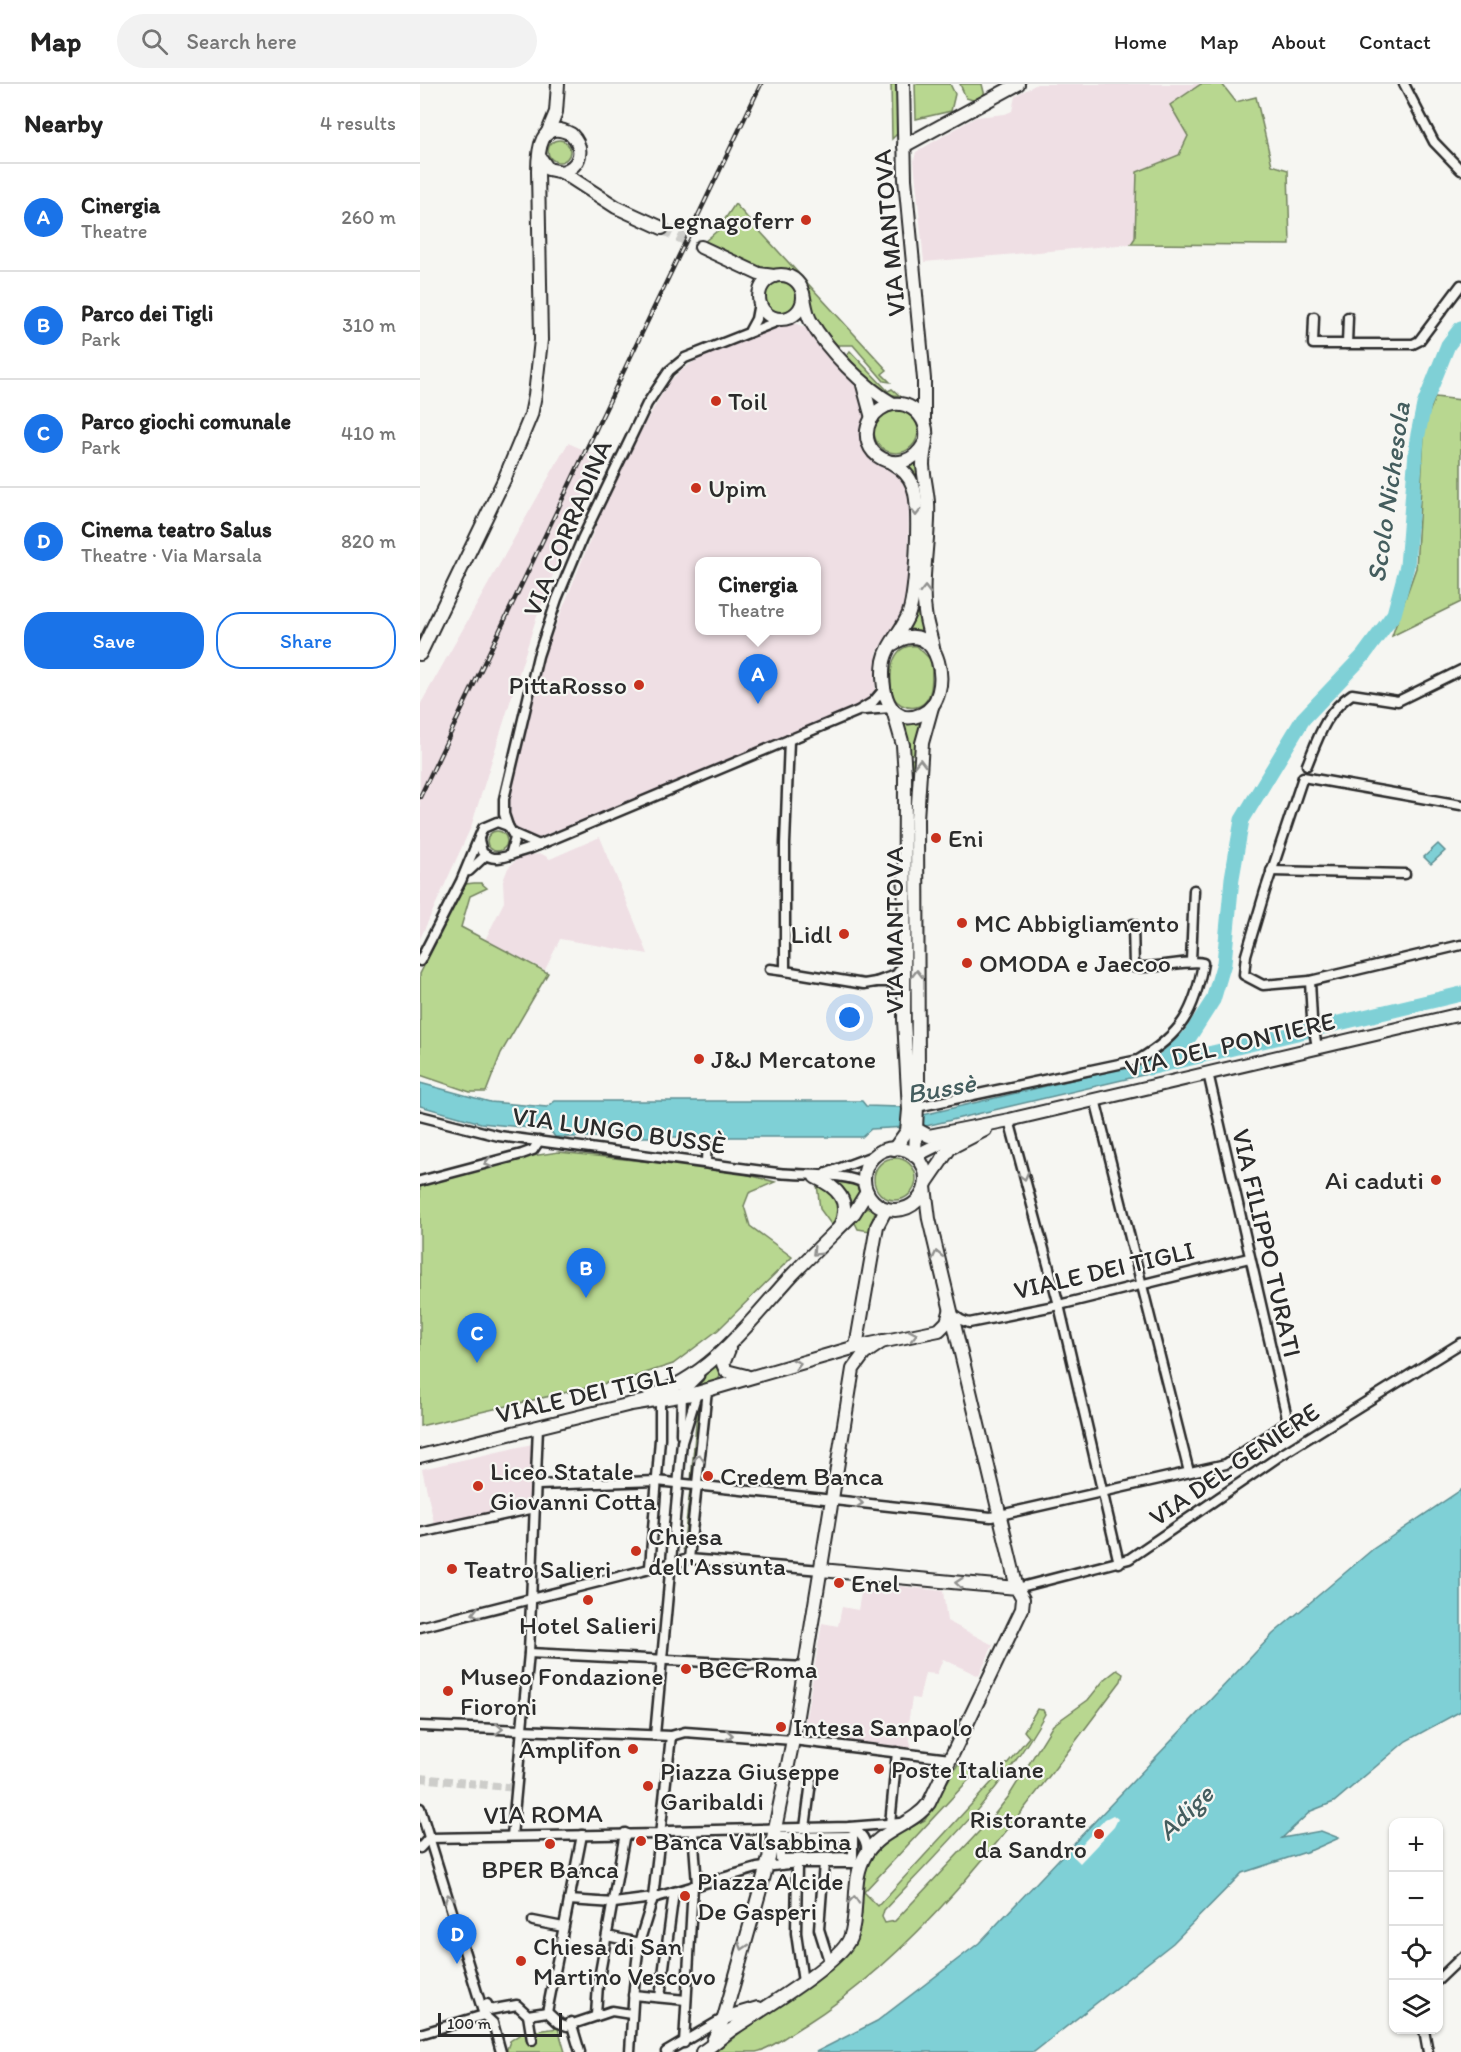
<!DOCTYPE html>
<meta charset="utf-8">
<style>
body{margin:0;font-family:Itim,sans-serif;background:#f2f2f2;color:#222}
.controls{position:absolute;right:18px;bottom:18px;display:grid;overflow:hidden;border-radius:12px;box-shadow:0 2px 4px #0004}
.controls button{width:54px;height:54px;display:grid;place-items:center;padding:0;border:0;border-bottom:2px solid #e0e0e0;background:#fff;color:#222;font:30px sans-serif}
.scale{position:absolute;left:18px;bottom:15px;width:124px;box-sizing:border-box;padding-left:6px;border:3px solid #2b2b2b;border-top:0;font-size:16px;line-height:21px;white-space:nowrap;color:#2b2b2b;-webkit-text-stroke:4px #f6f6f2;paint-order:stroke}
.you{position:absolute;left:430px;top:934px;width:21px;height:21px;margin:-15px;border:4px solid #fff;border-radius:50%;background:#1a73e8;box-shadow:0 0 0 9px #1a73e833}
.badge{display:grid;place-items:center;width:39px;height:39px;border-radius:50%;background:#1a73e8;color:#fff;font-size:20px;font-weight:700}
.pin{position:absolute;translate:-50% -50px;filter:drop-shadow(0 2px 3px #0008)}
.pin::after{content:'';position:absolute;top:32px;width:21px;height:18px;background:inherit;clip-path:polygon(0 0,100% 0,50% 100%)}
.popup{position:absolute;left:275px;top:473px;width:126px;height:78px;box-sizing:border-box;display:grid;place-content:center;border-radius:12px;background:#fff;filter:drop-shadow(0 2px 4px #0005);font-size:20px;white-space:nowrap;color:#767676}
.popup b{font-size:22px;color:#222}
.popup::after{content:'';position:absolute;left:50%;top:100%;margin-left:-12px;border:12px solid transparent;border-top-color:#fff}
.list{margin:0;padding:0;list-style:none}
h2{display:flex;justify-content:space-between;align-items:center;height:78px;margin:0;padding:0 24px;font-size:26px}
h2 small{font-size:20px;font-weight:400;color:#767676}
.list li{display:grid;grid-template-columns:39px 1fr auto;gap:18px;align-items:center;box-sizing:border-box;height:108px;padding:0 24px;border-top:2px solid #e0e0e0}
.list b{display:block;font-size:22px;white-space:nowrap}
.list p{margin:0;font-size:20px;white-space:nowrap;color:#767676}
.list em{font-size:20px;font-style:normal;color:#767676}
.actions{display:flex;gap:12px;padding:18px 24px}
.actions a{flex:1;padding:14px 0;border:2px solid #1a73e8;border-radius:24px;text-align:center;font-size:21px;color:#1a73e8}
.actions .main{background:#1a73e8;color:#fff}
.icon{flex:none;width:33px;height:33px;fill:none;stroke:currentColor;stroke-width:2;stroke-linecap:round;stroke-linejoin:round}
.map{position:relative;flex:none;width:1041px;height:1968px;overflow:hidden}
header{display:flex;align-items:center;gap:36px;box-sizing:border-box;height:84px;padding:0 30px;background:#fff;border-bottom:2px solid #e0e0e0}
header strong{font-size:28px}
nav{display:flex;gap:33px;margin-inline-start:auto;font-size:21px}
.search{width:420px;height:54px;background:#f2f2f2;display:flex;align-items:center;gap:15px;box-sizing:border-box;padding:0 21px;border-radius:33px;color:#767676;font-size:22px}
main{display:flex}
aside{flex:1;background:#fff}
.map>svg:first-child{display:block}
</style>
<header>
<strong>Map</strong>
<div class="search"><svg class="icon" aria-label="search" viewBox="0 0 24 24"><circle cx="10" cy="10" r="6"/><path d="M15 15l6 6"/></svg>Search here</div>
<nav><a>Home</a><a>Map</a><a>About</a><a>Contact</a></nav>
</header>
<main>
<aside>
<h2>Nearby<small>4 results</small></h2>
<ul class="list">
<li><span class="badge">A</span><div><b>Cinergia</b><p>Theatre</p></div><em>260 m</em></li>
<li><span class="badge">B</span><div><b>Parco dei Tigli</b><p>Park</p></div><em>310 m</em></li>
<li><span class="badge">C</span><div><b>Parco giochi comunale</b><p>Park</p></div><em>410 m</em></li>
<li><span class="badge">D</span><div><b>Cinema teatro Salus</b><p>Theatre · Via Marsala</p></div><em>820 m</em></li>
</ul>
<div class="actions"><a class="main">Save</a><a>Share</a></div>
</aside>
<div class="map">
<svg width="1041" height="1968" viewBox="0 0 1041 1968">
<rect width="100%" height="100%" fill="#f6f6f2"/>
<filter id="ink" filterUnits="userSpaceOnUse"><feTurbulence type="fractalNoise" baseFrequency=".0167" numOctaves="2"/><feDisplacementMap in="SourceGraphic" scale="12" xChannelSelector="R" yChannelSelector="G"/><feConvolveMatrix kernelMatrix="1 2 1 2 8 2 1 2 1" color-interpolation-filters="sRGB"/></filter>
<g filter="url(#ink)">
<!-- built -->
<g fill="#efdfe4" fill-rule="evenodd">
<polygon points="617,0 781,0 750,21 768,52 759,71 717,88 715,155 711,160 504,178 494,77 496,68 556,33 585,30 592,27 595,12"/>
<path d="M375,239L391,246L439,301L445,326L440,347L444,364L455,377L476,385L489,404L488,509L483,530L457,567L455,611L445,620L113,756L100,749L91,737L87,728L88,721L123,573L201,380L249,298L260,287L278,275L332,252L355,242ZM280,478H397V546H280Z"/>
<polygon points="148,359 178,372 115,538 51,743 0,855 0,621"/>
<polygon points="180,753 228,870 140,855 125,886 65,856 84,818 83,797 88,784 100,772 122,770 130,775"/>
<polygon points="112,1360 109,1419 15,1443 2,1385"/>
<polygon points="443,1498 523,1507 527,1537 573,1561 559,1592 523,1575 517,1590 505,1589 499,1615 492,1614 487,1646 492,1664 383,1651 402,1539 418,1542 422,1523 438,1526"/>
</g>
<!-- green -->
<g fill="#b8d790" stroke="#72815e" stroke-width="1.5">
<polygon points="471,0 477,0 478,49 472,55"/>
<polygon points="495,0 530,0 535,10 531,27 496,35"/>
<polygon points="540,0 562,0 565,12 556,17 546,14"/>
<polygon points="781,0 802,0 816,18 836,13 852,81 868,86 870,161 711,160 715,154 717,88 759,71 768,52 750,21"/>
<circle cx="139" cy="67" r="11"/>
<polygon points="315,120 467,286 462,290 470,298 464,297 433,261 417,261 395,235 388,205 379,192 362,185 338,185 284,158 297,147"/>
<circle cx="360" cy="214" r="16"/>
<path d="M430,267L468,307L472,305L480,312C456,311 441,288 427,272Z"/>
<polygon points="1015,313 1041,316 1041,518 972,552 996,484 1004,352 1006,337"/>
<circle cx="476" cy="347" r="22"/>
<polygon points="499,375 502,410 504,547 488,545 497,396 488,381"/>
<path d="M497,562L511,576C512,586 513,599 510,609C504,628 483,627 473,613C468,592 470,559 497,562Z"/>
<polygon points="481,640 503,640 496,670 487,670"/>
<polygon points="488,675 496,675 493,686 491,914 489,914 491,686"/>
<circle cx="77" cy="757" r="10"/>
<polygon points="54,799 61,799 67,804 50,812 41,843 128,889 81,969 66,1008 50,1008 0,991 0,890 40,810 46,800"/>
<polygon points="139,1068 314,1087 355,1098 329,1109 324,1122 330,1142 372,1173 298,1246 253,1280 213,1293 0,1342 0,1100 110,1070 112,1072"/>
<circle cx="475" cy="1095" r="21"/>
<polygon points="425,1095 435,1098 439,1108 428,1126 413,1098"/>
<polygon points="397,1100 415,1108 420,1131 413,1143 400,1125"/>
<polygon points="451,1124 455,1127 450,1147 438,1145 435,1139 430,1141 444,1125"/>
<polygon points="300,1273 298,1285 301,1290 296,1300 268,1306"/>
<polygon points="282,1315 274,1397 271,1397 278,1316"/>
<polygon points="270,1406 273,1406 267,1466 263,1465"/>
<path d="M697,1586L703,1590L701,1597C611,1715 511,1861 384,1941C370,1949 353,1964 336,1968C324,1968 308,1968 295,1968L431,1864L447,1780L456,1766L472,1753L505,1736L538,1680L557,1687L444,1808L458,1822L572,1698L609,1653L604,1647L617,1625L623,1626L625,1630C584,1705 522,1765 464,1826L462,1833L465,1839L475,1837L570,1736L589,1712L633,1641L668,1616L684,1596Z"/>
<polygon points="138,1944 145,1968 86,1968 90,1957 102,1949"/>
</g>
<!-- water -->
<g fill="#7fd0d6" stroke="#5d8e92" stroke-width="1.5">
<polygon points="1018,760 1025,767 1011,780 1004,773"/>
<polygon points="746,974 749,985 506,1042 451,1045 442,1053 135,1053 130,1046 61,1039 0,1022 0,999 70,1018 127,1023 135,1017 442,1017 446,1022 480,1023 503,1031"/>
<polygon points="1041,1406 1041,1627 986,1657 914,1718 891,1727 862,1754 901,1747 919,1754 892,1766 822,1789 753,1859 614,1968 396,1968 457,1937 559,1859 853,1550 953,1465"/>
</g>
<!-- pier -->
<polygon fill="#f6f6f2" points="693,1731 698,1735 694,1743 660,1779 652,1771 685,1735"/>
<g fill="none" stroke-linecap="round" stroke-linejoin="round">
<!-- river -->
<g stroke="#7fd0d6" stroke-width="15">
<polyline points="740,980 770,952 793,916 804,879 812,794 822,736 883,635 943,572 974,530 987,482 997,355 1004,321 1028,261 1041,244"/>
<polyline points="729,984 1041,910"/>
</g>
<!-- street-tunnel -->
<polyline stroke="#cdcdca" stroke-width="8" stroke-dasharray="8 4" stroke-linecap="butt" points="0,1694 96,1704"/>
<!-- secondary-tunnel -->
<polyline stroke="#cdcdca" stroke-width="12" stroke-dasharray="12 6" stroke-linecap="butt" points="242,144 281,163"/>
<defs>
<g id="street">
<polyline points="984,0 1014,58 1041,86"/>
<polyline points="894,233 893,260 993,260 999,257 1041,201"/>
<polyline points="330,246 336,235 339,219"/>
<polyline points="927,260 928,233"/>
<polyline points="444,626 471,624"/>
<polyline points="369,656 365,760 365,887 444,900 456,898"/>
<path d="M887,681C898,654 906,627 932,610L978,617L1041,586"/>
<polyline points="88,742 84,730 84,715 118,572 137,515 162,455 227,320 249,287 265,274 361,236"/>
<polyline points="94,750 119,761"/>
<path d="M59,756L62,768C76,782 93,768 109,765L438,627L453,618L464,605"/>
<polyline points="49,787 66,771"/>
<polyline points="851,787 985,790"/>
<polyline points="0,877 41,797 63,744 77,738 88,742 95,754 91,768"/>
<polyline points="771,877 774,806"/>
<polyline points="484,880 476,891 456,898 471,898 484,908"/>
<polyline points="350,885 365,887"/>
<polyline points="890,897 843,901 824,891 826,871 845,807 883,693 1041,721"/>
<polyline points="897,963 892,935 890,897 1041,861"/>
<polyline points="675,1015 769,1388"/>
<path d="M497,1023L718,976C761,951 775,927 783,879C770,875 734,885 714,883L713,840"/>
<path d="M0,1032L79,1052L358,1089C383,1092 426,1088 445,1100"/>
<polyline points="589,1036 639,1221 699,1479"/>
<polyline points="286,1078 287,1055"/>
<polyline points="407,1089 458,1070"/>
<polyline points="0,1097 102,1070 113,1066 119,1057"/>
<polyline points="531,1229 541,1236 549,1239 639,1221 829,1174"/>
<polyline points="261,1350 262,1309 279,1292"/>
<polyline points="117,1401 237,1397 571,1433 806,1380 868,1338 788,989"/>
<polyline points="0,1449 115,1424"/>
<polyline points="269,1475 287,1306"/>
<polyline points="230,1483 240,1355 240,1317"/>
<polyline points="597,1504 709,1475 861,1371 1041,1259"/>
<polyline points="0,1543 269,1475 401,1486"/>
<polyline points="109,1569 386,1583"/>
<polyline points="0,1642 251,1652 265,1648 373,1656 530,1675"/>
<polyline points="235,1651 262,1358 277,1309"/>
<polyline points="0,1724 64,1931"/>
<polyline points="470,1740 477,1668"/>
<path d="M429,1743C441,1747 448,1757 446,1770"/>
<polyline points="385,1744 391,1698"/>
<polyline points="273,1747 277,1800"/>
<polyline points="92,1752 109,1569 118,1343"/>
<polygon points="433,1752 433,1773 360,1775 360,1753"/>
<polyline points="0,1764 9,1754 238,1750 248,1747 429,1743 480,1739"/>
<polyline points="377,1779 376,1849 383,1898"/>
<polyline points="404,1779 399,1845 409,1877"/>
<polyline points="149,1816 194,1819 233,1814 337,1784 377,1779 441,1779"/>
<polyline points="113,1837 143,1843"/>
<polyline points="187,1852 219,1859"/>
<polyline points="1018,1896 1041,1874"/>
<polyline points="213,1911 266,1916"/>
<polyline points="240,1913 254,1808"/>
<polyline points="67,1920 69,1926 97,1921 108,1931 127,1928"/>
<polyline points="127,1928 162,1751"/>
<polyline points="127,1928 139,1939 147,1942 192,1927 211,1930"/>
<polyline points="64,1931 73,1939 81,1968"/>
<polyline points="108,1931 112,1956"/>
<polyline points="176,1931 178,1900 205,1749"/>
<polyline points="151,1938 160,1968"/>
<polyline points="1004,1946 1008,1968"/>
<polyline points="0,1950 64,1931"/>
<polyline points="264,1959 273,1802"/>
<polyline points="210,1968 214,1903 219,1859 233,1814 251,1652"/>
<polyline points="246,1968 304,1934"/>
</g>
<g id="secondary">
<polyline points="483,0 485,95 504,295 504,337"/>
<polyline points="127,50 136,28 138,0"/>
<polyline points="484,62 598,0"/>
<polyline points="142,88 196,123 242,144"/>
<polyline points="281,163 339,190 354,192"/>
<circle cx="361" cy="213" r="22"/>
<path d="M383,209C385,218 386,228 390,236C407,266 444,303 473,320"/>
<polyline points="443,301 452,334"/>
<path d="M504,360C483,398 432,370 451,335C455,328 464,321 473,320C487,318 500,327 505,341C509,353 503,368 503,381C504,394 507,406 508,418C510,454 500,492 505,528C506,540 511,552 513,564"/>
<path d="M472,379C482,385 489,391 493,402C501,422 496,507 489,529C483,546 467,560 464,577C460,601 467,646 502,630C537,614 519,528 473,560"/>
<path d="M0,570L84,396L111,331L115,311L121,256L118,87C118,67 120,34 151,50C165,64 161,82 142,88L128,85L119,72"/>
<polyline points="473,626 483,661 485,692 484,936 489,1026 487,1047 474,1065"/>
<polyline points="496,1045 509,1052 589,1036 1041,930"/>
<circle cx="475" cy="1095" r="31"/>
<polyline points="495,1071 498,996 497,735 502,659 512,623"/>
<polyline points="495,1072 537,1051"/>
<path d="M395,1093C417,1103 432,1117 420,1142"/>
<polyline points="506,1099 530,1064 565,1046"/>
<polyline points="436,1263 457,1142 466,1125"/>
<polyline points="309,1265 303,1280 306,1287 326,1292"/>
<path d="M230,1312C292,1292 330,1237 372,1191C392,1170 413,1150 434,1129L447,1108"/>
<polyline points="0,1372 211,1320 277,1309 436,1263 519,1246 527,1238 530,1228"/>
<polyline points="401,1486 597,1504"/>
<polyline points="304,1934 338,1924"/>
<polyline points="293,1957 304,1934 349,1774 373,1656 433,1285 444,1270 463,1257"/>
<path d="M282,1968C292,1962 301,1953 311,1946C336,1929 420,1880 430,1854C440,1827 430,1796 446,1770C460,1746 493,1741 509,1719L602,1525L603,1515L597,1504L509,1135L505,1103"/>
</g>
</defs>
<!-- street casing -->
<use href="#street" stroke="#2b2b2b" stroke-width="13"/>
<!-- secondary casing -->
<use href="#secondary" stroke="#2b2b2b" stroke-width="16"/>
<!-- street -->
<use href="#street" stroke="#f6f6f2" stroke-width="8"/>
<!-- secondary -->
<use href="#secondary" stroke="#f6f6f2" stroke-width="12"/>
<defs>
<polyline id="rail" points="0,713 341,0"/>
</defs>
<!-- rail casing -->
<use href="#rail" stroke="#2b2b2b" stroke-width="4.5"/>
<!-- rail -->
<use href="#rail" stroke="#f6f6f2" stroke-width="2" stroke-dasharray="7" stroke-linecap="butt"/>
</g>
<!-- one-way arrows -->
<defs><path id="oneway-chevron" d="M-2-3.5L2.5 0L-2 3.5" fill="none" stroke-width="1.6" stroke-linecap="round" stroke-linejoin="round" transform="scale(1.5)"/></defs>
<g stroke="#90908e">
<use href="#oneway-chevron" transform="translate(496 428) rotate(90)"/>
<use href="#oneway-chevron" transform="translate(505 506) rotate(-89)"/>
<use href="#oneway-chevron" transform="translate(500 679) rotate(-89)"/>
<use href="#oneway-chevron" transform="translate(497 890) rotate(-90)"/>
<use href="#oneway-chevron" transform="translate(68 1079) rotate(165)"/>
<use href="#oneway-chevron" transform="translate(604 1092) rotate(75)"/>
<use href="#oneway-chevron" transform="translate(396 1168) rotate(135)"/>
<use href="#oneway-chevron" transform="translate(517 1171) rotate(-103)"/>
<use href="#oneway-chevron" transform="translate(493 1251) rotate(-11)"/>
<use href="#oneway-chevron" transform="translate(377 1280) rotate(-15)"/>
<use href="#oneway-chevron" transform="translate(279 1374) rotate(-85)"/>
<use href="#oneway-chevron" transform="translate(439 1419) rotate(6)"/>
<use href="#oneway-chevron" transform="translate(539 1499) rotate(-175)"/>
<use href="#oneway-chevron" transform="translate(56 1529) rotate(166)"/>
<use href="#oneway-chevron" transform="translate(79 1645) rotate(2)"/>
<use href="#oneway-chevron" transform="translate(309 1651) rotate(4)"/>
<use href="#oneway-chevron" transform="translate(29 1814) rotate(-108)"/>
<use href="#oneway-chevron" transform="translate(434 1816) rotate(-85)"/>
<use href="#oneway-chevron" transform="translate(323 1862) rotate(107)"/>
</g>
</g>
<!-- markers -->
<g fill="#c8321e" stroke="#f6f6f2" stroke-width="2">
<circle cx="386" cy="136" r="6"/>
<circle cx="296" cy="317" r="6"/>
<circle cx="276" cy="404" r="6"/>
<circle cx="219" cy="601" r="6"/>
<circle cx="516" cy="754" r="6"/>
<circle cx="542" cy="839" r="6"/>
<circle cx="424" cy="850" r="6"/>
<circle cx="547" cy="879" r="6"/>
<circle cx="279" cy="975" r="6"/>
<circle cx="1016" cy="1096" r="6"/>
<circle cx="288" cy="1392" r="6"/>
<circle cx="58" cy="1402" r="6"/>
<circle cx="216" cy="1467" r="6"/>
<circle cx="32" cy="1485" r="6"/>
<circle cx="419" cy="1499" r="6"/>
<circle cx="168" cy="1516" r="6"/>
<circle cx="266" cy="1585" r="6"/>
<circle cx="28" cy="1607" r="6"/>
<circle cx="361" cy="1643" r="6"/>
<circle cx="213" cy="1665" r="6"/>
<circle cx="459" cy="1685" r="6"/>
<circle cx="228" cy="1702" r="6"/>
<circle cx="679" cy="1750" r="6"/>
<circle cx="221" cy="1757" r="6"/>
<circle cx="130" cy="1760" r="6"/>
<circle cx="265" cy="1812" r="6"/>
<circle cx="101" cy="1877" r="6"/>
</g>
<g text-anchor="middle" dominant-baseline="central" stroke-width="4.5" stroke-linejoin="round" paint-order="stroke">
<!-- poi labels -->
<g font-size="26" fill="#2b2b2b" stroke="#f6f6f2" text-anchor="start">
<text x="374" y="136" text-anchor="end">Legnagoferr</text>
<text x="308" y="317">Toil</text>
<text x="288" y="404">Upim</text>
<text x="207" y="601" text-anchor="end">PittaRosso</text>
<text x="528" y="754">Eni</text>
<text x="554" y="839">MC Abbigliamento</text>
<text x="412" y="850" text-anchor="end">Lidl</text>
<text x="559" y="879">OMODA e Jaecoo</text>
<text x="291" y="975">J&amp;J Mercatone</text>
<text x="1004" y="1096" text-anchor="end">Ai caduti</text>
<text x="70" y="1387">Liceo Statale<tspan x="70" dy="30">Giovanni Cotta</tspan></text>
<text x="300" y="1392">Credem Banca</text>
<text x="228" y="1452">Chiesa<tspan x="228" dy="30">dell'Assunta</tspan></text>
<text x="44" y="1485">Teatro Salieri</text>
<text x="431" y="1499">Enel</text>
<text x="168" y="1541" text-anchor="middle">Hotel Salieri</text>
<text x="278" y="1585">BCC Roma</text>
<text x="40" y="1592">Museo Fondazione<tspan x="40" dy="30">Fioroni</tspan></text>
<text x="373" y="1643">Intesa Sanpaolo</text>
<text x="201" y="1665" text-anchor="end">Amplifon</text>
<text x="471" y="1685">Poste Italiane</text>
<text x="240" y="1687">Piazza Giuseppe<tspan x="240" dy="30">Garibaldi</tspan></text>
<text x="667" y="1735" text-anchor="end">Ristorante<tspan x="667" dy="30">da Sandro</tspan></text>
<text x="233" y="1757">Banca Valsabbina</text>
<text x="130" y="1785" text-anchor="middle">BPER Banca</text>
<text x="277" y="1797">Piazza Alcide<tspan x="277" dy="30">De Gasperi</tspan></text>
<text x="113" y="1862">Chiesa di San<tspan x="113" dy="30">Martino Vescovo</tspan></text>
</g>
<!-- street labels -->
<g font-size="26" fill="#2b2b2b" stroke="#f6f6f2">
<text transform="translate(469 149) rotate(-95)">VIA MANTOVA</text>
<text transform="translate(147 444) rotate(-67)">VIA CORRADINA</text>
<text transform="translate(474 846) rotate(-90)">VIA MANTOVA</text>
<text transform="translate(810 960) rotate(-13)">VIA DEL PONTIERE</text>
<text transform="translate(199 1046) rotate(8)">VIA LUNGO BUSSÈ</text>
<text transform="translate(847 1159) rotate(77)">VIA FILIPPO TURATI</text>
<text transform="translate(684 1186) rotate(-13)">VIALE DEI TIGLI</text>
<text transform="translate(166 1310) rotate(-13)">VIALE DEI TIGLI</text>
<text transform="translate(814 1380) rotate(-34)">VIA DEL GENIERE</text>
<text transform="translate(123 1730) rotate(-1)">VIA ROMA</text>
</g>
<!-- water labels -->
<g font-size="27" font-style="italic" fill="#445d5e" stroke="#f6f6f2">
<text transform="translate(968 408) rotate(-82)">Scolo Nichesola</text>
<text transform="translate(521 1004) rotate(-10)">Bussè</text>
<text transform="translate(765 1728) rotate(-44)">Adige</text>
</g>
</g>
</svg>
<div class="controls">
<button>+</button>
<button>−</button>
<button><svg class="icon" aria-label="locate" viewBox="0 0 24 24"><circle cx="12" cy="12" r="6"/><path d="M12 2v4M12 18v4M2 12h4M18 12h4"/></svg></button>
<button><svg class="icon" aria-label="layers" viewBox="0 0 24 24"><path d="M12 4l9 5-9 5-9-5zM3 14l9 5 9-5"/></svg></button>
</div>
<div class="scale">100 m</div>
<div class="you"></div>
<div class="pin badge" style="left:338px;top:620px">A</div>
<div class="popup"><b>Cinergia</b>Theatre</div>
<div class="pin badge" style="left:166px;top:1214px">B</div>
<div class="pin badge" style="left:57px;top:1279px">C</div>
<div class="pin badge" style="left:37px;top:1880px">D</div>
</div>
</main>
